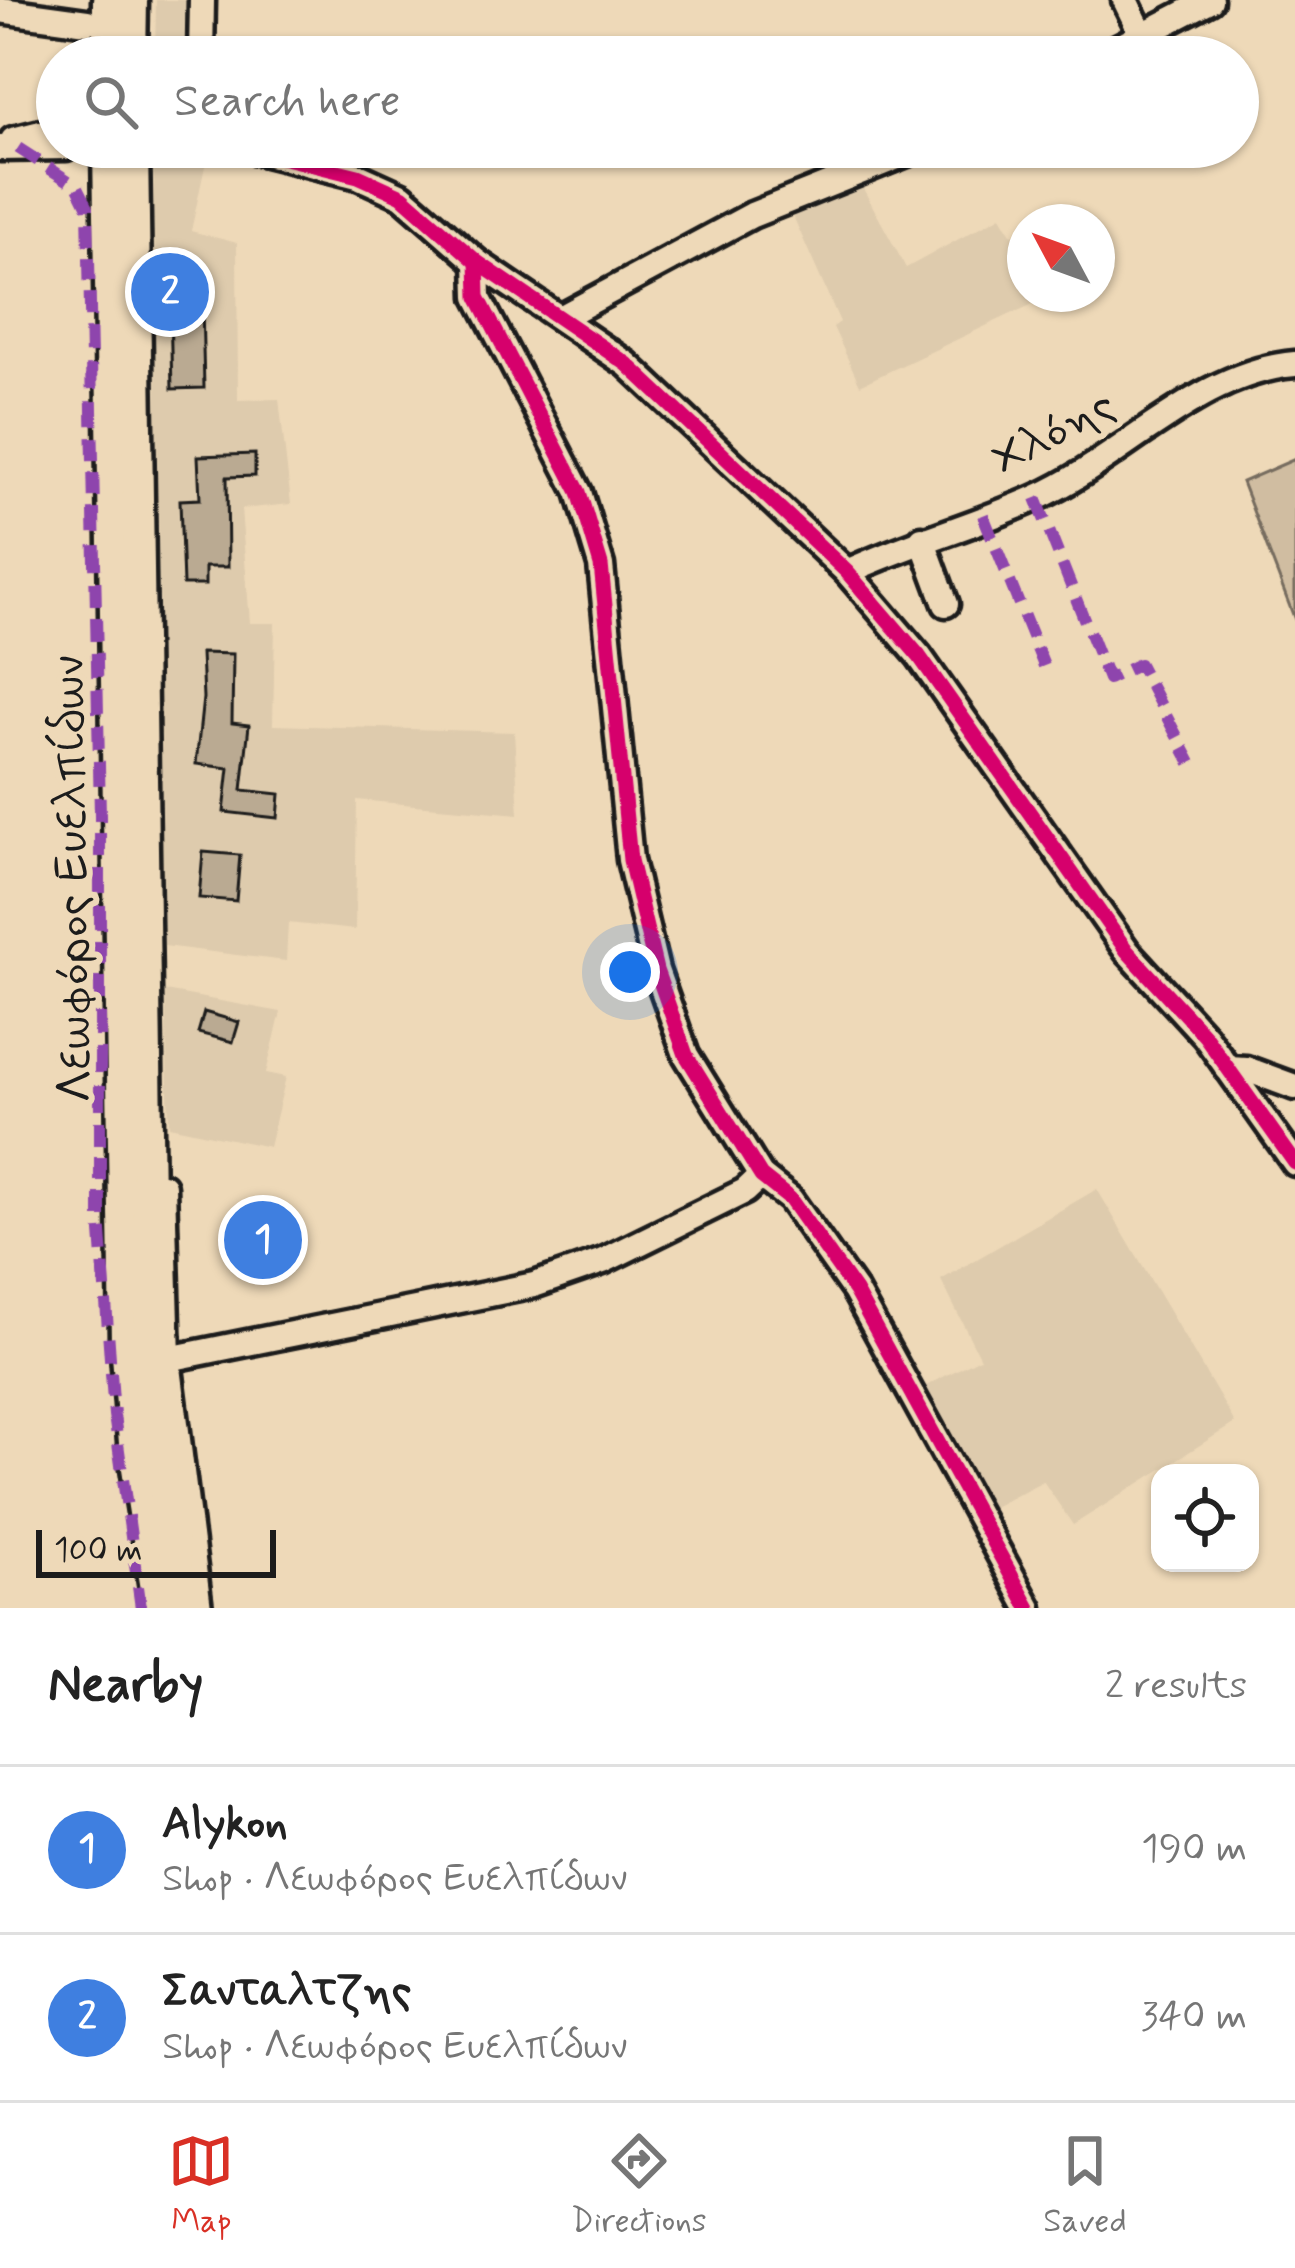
<!DOCTYPE html>
<meta charset="utf-8">
<style>
body{margin:0;font-family:Mynerve,sans-serif;background:#f6f6f6;color:#222}
.controls{position:absolute;right:36px;bottom:36px;display:grid;overflow:hidden;border-radius:24px;box-shadow:0 3px 9px #0004}
.controls button{width:108px;height:108px;display:grid;place-items:center;padding:0;border:0;border-bottom:3px solid #e0e0e0;background:#fff;color:#222;font:60px sans-serif}
.compass{position:absolute;left:1007px;top:204px;width:108px;height:108px;border-radius:50%;background:#fff;box-shadow:0 3px 9px #0004;rotate:311deg}
.scale{position:absolute;left:36px;bottom:30px;width:240px;box-sizing:border-box;padding-left:12px;border:6px solid #1c1c1c;border-top:0;font-size:33px;line-height:42px;white-space:nowrap;color:#1c1c1c;-webkit-text-stroke:9px #eed9b8;paint-order:stroke}
.you{position:absolute;left:630px;top:972px;width:42px;height:42px;margin:-30px;border:9px solid #fff;border-radius:50%;background:#1a73e8;box-shadow:0 0 0 18px #1a73e833}
.badge{display:grid;place-items:center;width:78px;height:78px;border-radius:50%;background:#d93025;color:#fff;font-size:39px;font-weight:700}
.pin{position:absolute;translate:-50% -50%;border:6px solid #fff;box-shadow:0 3px 12px #0006}
.list{margin:0;padding:0;list-style:none}
h2{display:flex;justify-content:space-between;align-items:center;height:156px;margin:0;padding:0 48px;font-size:51px}
h2 small{font-size:39px;font-weight:400;color:#767676}
.list li{display:grid;grid-template-columns:78px 1fr auto;gap:36px;align-items:center;box-sizing:border-box;height:168px;padding:0 48px;border-top:3px solid #e0e0e0}
.list b{display:block;font-size:45px;white-space:nowrap}
.list p{margin:0;font-size:39px;white-space:nowrap;color:#767676}
.list em{font-size:39px;font-style:normal;color:#767676}
.icon{flex:none;width:66px;height:66px;fill:none;stroke:currentColor;stroke-width:2;stroke-linecap:round;stroke-linejoin:round}
.map{position:relative;flex:none;width:1295px;height:1608px;overflow:hidden}
.search{position:absolute;background:#fff;box-shadow:0 3px 9px #0004;left:36px;right:36px;top:36px;height:132px;display:flex;align-items:center;gap:30px;box-sizing:border-box;padding:0 42px;border-radius:66px;color:#767676;font-size:45px}
.sheet{height:492px;background:#fff}
nav{display:flex;justify-content:space-around;align-items:center;box-sizing:border-box;height:168px;border-top:3px solid #e0e0e0;background:#fff;font-size:33px;color:#767676}
nav a{display:grid;justify-items:center;gap:6px}
nav .on{color:#d93025}
.map>svg:first-child{display:block}
</style>
<div class="map">
<svg width="1295" height="1608" viewBox="0 0 1295 1608">
<rect width="100%" height="100%" fill="#eed9b8"/>
<filter id="ink" filterUnits="userSpaceOnUse"><feTurbulence type="fractalNoise" baseFrequency=".00833" numOctaves="2"/><feDisplacementMap in="SourceGraphic" scale="24" xChannelSelector="R" yChannelSelector="G"/><feConvolveMatrix kernelMatrix="1 2 1 2 8 2 1 2 1" color-interpolation-filters="sRGB"/></filter>
<g filter="url(#ink)">
<!-- built -->
<g fill="#decbad">
<polygon points="156,0 195,0 198,57 155,57"/>
<polygon points="153,147 208,152 191,231 237,243 238,400 279,399 291,504 241,509 250,623 275,623 273,725 514,732 519,814 357,800 355,930 288,923 286,961 164,946"/>
<polygon points="859,181 906,268 1001,216 1012,235 1025,230 1025,294 1054,294 860,385 833,327 840,322 789,207"/>
<polygon points="165,991 281,1012 266,1073 286,1077 269,1147 169,1126"/>
<polygon points="1097,1189 1235,1423 1073,1525 1043,1481 982,1513 918,1390 980,1358 941,1280"/>
</g>
<!-- green -->
<polygon fill="#d0bda1" stroke="#766c5e" stroke-width="3" points="1295,459 1295,620 1242,482"/>
<!-- building -->
<g fill="#baaa92" stroke="#1c1c1c" stroke-width="3">
<polygon points="202,306 204,388 172,389 170,308"/>
<polygon points="255,454 255,476 227,477 228,567 205,567 205,585 183,585 180,500 200,499 198,456"/>
<polygon points="201,653 233,654 232,723 249,725 242,790 280,794 278,818 224,812 229,768 196,764 203,698"/>
<polygon points="203,852 240,855 236,901 199,898"/>
<polygon points="204,1012 239,1022 233,1042 198,1033"/>
<polygon points="247,1215 285,1220 278,1263 240,1257"/>
</g>
<g fill="none" stroke-linecap="round" stroke-linejoin="round">
<defs>
<g id="minor">
<polyline points="1125,0 1142,35"/>
<polyline points="0,10 87,22"/>
<polyline points="201,57 202,0"/>
<polyline points="1100,57 1210,0"/>
<polyline points="13,140 57,129"/>
<polyline points="241,147 358,176 402,196 477,262 627,364 847,572 919,656 1127,951 1205,1036 1295,1163"/>
<polyline points="0,148 66,147"/>
<polyline points="477,262 478,297 579,492 601,565 630,860 656,970 686,1055 761,1176 790,1199 855,1291 1029,1608"/>
<polyline points="562,317 752,215 922,147"/>
<polyline points="922,539 946,604"/>
<path d="M847,572C909,543 974,526 1036,498C1122,460 1198,372 1295,364"/>
<polyline points="1227,1068 1246,1069 1295,1087"/>
<polyline points="163,1186 168,1359 199,1608"/>
<polyline points="168,1359 534,1285 603,1261 745,1191 761,1176"/>
</g>
<g id="major">
<polyline points="108,57 108,0"/>
<polyline points="131,57 132,0"/>
<polyline points="108,147 126,1342 135,1455 159,1608"/>
<polyline points="133,147 150,1341 157,1438 183,1608"/>
</g>
</defs>
<!-- minor casing -->
<use href="#minor" stroke="#1c1c1c" stroke-width="33"/>
<!-- major casing -->
<use href="#major" stroke="#1c1c1c" stroke-width="39"/>
<!-- minor -->
<use href="#minor" stroke="#eed9b8" stroke-width="24"/>
<!-- major -->
<use href="#major" stroke="#eed9b8" stroke-width="30"/>
<!-- quiet -->
<g stroke="#8e44ad" stroke-width="12" stroke-dasharray="24 12" stroke-linecap="butt">
<polyline points="18,148 78,187 88,207 100,816 100,1217 114,1415 141,1608"/>
<polyline points="1036,498 1108,679 1139,664 1191,763"/>
<polyline points="983,515 1044,666"/>
</g>
<defs>
<g id="cycleway">
<polyline points="241,147 358,176 402,196 477,262 627,364 847,572 919,656 1127,951 1205,1036 1295,1163"/>
<polyline points="477,262 478,297 579,492 601,565 630,860 656,970 686,1055 761,1176 790,1199 855,1291 1029,1608"/>
</g>
</defs>
<!-- cycleway casing -->
<use href="#cycleway" stroke="#eed9b8" stroke-width="22"/>
<!-- cycleway -->
<use href="#cycleway" stroke="#d6006c" stroke-width="15"/>
</g>
</g>
<g text-anchor="middle" dominant-baseline="central" stroke-width="12" stroke-linejoin="round" paint-order="stroke">
<!-- street labels -->
<g font-size="48" fill="#1c1c1c" stroke="#eed9b8">
<text transform="translate(1054 433) rotate(-28)">Χλόης</text>
<text transform="translate(73 879) rotate(-91)">Λεωφόρος Ευελπίδων</text>
</g>
</g>
</svg>
<div class="controls">
<button><svg class="icon" aria-label="locate" viewBox="0 0 24 24"><circle cx="12" cy="12" r="6"/><path d="M12 2v4M12 18v4M2 12h4M18 12h4"/></svg></button>
</div>
<svg class="compass" viewBox="-18 -18 36 36"><path d="M0-13l5 13h-10z" fill="#e53935"/><path d="M0 13l5-13h-10z" fill="#767676"/></svg>
<div class="scale">100 m</div>
<div class="you"></div>
<div class="pin badge" style="left:263px;top:1240px;background:#3f7fe0">1</div>
<div class="pin badge" style="left:170px;top:292px;background:#3f7fe0">2</div>
<div class="search"><svg class="icon" aria-label="search" viewBox="0 0 24 24"><circle cx="10" cy="10" r="6"/><path d="M15 15l6 6"/></svg>Search here</div>
</div>
<section class="sheet">
<h2>Nearby<small>2 results</small></h2>
<ul class="list">
<li><span class="badge" style="background:#3f7fe0">1</span><div><b>Alykon</b><p>Shop · Λεωφόρος Ευελπίδων</p></div><em>190 m</em></li>
<li><span class="badge" style="background:#3f7fe0">2</span><div><b>Σανταλτζης</b><p>Shop · Λεωφόρος Ευελπίδων</p></div><em>340 m</em></li>
</ul>
</section>
<nav>
<a class="on"><svg class="icon" aria-label="map" viewBox="0 0 24 24"><path d="M3 6l6-2 6 2 6-2v14l-6 2-6-2-6 2zM9 4v14M15 6v14"/></svg>Map</a>
<a><svg class="icon" aria-label="directions" viewBox="0 0 24 24"><path d="M12 3l9 9-9 9-9-9zM9 14v-3h6M13 9l2 2-2 2"/></svg>Directions</a>
<a><svg class="icon" aria-label="saved" viewBox="0 0 24 24"><path d="M7 4h10v16l-5-4-5 4z"/></svg>Saved</a>
</nav>
